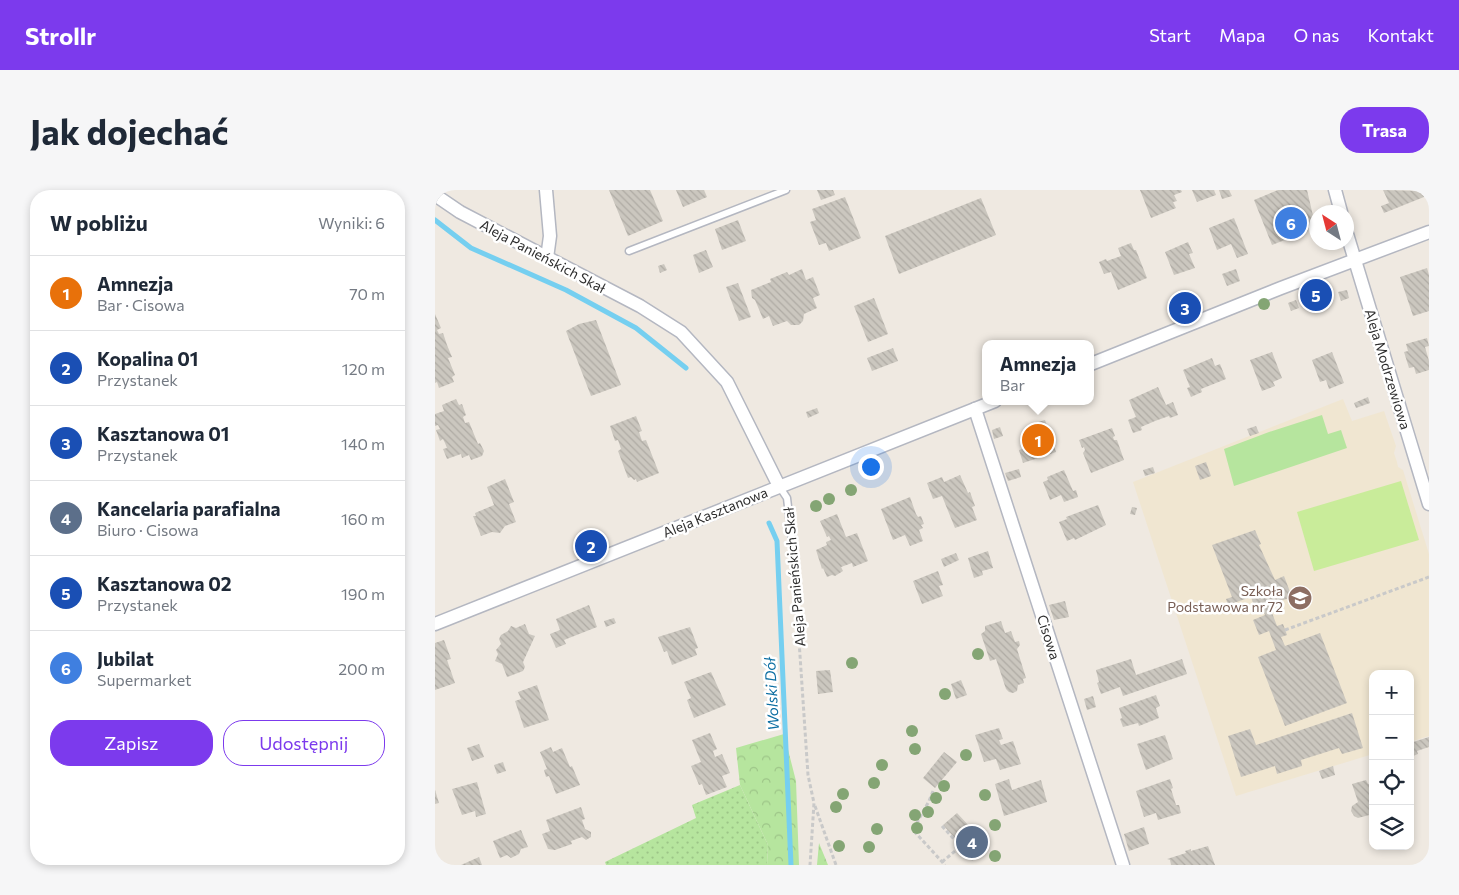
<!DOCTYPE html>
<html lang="pl">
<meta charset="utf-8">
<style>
body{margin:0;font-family:Commissioner,sans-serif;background:#f6f6f7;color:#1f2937}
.controls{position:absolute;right:15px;bottom:15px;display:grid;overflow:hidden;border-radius:10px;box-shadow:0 2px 8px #0003}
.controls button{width:45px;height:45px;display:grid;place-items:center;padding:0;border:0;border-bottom:1px solid #e0e1e3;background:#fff;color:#1f2937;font:25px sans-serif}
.compass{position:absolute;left:874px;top:15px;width:45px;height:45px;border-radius:50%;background:#fff;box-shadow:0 2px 8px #0003;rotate:324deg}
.you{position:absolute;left:435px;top:276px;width:18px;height:18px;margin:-12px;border:4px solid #fff;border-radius:50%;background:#1a73e8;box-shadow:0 0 0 8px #1a73e833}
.badge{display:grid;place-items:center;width:32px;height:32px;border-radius:50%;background:#7c3aed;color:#fff;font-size:16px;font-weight:700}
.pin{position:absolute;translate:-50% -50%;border:2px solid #fff;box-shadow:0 1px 5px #0006}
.popup{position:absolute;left:547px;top:150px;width:112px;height:65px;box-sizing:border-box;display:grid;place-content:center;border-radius:10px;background:#fff;filter:drop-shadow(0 1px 4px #0005);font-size:16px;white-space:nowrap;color:#747a83}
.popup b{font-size:19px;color:#1f2937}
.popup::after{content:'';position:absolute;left:50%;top:100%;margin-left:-10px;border:10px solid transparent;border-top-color:#fff}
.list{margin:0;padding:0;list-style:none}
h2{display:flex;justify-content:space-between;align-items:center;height:65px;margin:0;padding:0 20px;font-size:21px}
h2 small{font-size:16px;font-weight:400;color:#747a83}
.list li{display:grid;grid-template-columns:32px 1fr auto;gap:15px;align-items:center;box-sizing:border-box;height:75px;padding:0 20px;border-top:1px solid #e0e1e3}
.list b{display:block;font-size:19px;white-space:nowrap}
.list p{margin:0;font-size:16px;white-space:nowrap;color:#747a83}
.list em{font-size:16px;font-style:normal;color:#747a83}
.actions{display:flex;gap:10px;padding:15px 20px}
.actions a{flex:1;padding:11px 0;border:1px solid #7c3aed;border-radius:20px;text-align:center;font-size:18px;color:#7c3aed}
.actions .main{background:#7c3aed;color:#fff}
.icon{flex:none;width:28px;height:28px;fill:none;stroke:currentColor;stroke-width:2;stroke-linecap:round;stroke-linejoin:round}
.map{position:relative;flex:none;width:994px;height:675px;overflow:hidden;border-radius:20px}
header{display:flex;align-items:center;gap:30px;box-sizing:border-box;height:70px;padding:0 25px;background:#7c3aed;color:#fff}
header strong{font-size:24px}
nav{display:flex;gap:28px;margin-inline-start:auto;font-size:18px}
.intro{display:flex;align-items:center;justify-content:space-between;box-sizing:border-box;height:120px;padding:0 30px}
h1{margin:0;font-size:35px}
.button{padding:12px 22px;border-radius:20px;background:#7c3aed;color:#fff;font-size:18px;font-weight:700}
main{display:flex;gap:30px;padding:0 30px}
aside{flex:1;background:#fff;border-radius:20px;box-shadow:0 2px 8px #0003}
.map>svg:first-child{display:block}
</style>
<header>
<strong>Strollr</strong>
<nav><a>Start</a><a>Mapa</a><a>O nas</a><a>Kontakt</a></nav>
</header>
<div class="intro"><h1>Jak dojechać</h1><a class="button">Trasa</a></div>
<main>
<aside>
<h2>W pobliżu<small>Wyniki: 6</small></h2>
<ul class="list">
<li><span class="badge" style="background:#e8710a">1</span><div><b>Amnezja</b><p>Bar · Cisowa</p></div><em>70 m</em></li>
<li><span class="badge" style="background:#1a4fb4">2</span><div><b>Kopalina 01</b><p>Przystanek</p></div><em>120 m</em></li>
<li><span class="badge" style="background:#1a4fb4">3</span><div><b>Kasztanowa 01</b><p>Przystanek</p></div><em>140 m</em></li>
<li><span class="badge" style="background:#5c6f8a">4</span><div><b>Kancelaria parafialna</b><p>Biuro · Cisowa</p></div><em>160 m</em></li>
<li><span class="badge" style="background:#1a4fb4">5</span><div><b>Kasztanowa 02</b><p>Przystanek</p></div><em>190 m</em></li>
<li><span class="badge" style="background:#3f7fe0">6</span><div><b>Jubilat</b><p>Supermarket</p></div><em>200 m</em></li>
</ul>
<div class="actions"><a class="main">Zapisz</a><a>Udostępnij</a></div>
</aside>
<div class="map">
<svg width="994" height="675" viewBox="0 0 994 675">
<defs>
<pattern id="grass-dots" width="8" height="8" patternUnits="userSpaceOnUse" patternTransform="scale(1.25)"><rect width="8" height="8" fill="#b6e59e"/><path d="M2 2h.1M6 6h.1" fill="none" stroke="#9dc588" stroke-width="1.8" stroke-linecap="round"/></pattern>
<pattern id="forest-crowns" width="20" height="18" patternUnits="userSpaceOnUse" patternTransform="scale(1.25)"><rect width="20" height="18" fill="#b6e59e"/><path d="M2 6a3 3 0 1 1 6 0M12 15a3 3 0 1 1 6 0" fill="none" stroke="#9dc588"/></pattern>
<pattern id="building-back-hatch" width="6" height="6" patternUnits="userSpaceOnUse" patternTransform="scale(1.25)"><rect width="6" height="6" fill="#cbc7bf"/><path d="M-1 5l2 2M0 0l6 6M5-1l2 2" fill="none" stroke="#afaba4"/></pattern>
</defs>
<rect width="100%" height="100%" fill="#efe9e1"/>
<!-- education -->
<polygon fill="#f0e6d1" points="908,209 917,231 949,221 961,256 959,263 962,272 963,277 968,280 994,364 994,546 975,552 975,484 938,484 938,564 801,606 698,292"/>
<!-- grass -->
<polygon fill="url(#grass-dots)" points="305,595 333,655 332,675 171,675 170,672 261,628 257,615"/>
<!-- forest -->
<g fill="url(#forest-crowns)">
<polygon points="349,544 361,591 364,675 332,675 333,655 305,595 301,558"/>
<polygon points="384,653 393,675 382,675"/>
</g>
<!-- park -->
<polygon fill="#b6e59e" points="887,225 893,244 906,240 912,258 799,296 789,259 834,242"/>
<!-- pitch -->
<polygon fill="#c9ec9a" points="966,291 984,350 879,381 862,322"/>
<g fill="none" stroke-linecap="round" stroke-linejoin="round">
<!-- stream -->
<g stroke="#75cff0" stroke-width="5">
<polyline points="0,30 36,58 131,100 201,138 251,178"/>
<polyline points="334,333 342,351 356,675"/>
</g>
</g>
<!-- building -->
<g fill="url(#building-back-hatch)">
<polygon points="174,0 215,0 228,31 193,46"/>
<polygon points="241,0 269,0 272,7 248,17"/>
<polygon points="382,0 398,0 400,5 386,10"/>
<polygon points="705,0 746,0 747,2 739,5 742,11 738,12 741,18 716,28"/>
<polygon points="757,0 779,0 781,5 762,12"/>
<polygon points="784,0 794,0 797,6 787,9"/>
<polygon points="843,0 872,0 880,34 871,37 873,41 837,55 819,10"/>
<polygon points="948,0 988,1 994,0 994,5 949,23 946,16 954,13"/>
<polygon points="410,7 426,48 394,61 391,53 384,55 375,32 381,30 377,19"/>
<polygon points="546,8 561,45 464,84 450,46"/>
<polygon points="799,28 813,64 802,68 796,54 782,60 774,38"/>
<polygon points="303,30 311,51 287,60 280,39"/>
<polygon points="753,52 758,63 754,64 760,78 739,85 730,62"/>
<polygon points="696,53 699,60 701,60 712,88 683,100 676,82 669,84 664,72 671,69 672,71 686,66 683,58"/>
<polygon points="271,60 278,77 264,83 258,65"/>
<polygon points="229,74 232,80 225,83 223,76"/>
<polygon points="992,78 994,85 994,121 978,126 965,87"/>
<polygon points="367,79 371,90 378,87 385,105 378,108 382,118 369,124 368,131 364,135 356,135 352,131 338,136 334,126 328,129 320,110 317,108 316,100 336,92 335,89 352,82 354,85"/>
<polygon points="801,79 805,91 792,96 787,84"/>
<polygon points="303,93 316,127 304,131 291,97"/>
<polygon points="912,100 914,108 906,111 903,102"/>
<polygon points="439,108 453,144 433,152 419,116"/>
<polygon points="861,110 864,118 856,121 853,113"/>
<polygon points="0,124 6,138 2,140 4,144 8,143 12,155 17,167 13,168 20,185 17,187 19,192 4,198 2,192 0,193"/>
<polygon points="161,130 186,195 156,206 131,141 144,134"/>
<polygon points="992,148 994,156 990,157 994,171 994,180 981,184 979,177 974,178 969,162 973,161 971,154"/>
<polygon points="458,158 463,171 437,181 432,168"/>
<polygon points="837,162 847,188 838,192 840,196 827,201 815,170"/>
<polygon points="897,162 909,193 894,199 891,190 885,192 877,170"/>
<polygon points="777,168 780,176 785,174 791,189 766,199 767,202 756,207 752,198 755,197 748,180"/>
<polygon points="723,197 731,215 738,212 743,225 735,228 734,226 720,231 706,237 707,240 698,243 693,230 701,227 694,210"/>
<polygon points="933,207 935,213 921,218 919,213"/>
<polygon points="21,209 24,215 27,214 31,225 28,227 30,233 34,232 43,254 45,253 49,261 47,266 36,270 34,265 27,268 26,264 12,269 8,259 12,258 10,253 8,249 5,251 1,240 5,239 3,235 0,236 0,224 9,221 7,215"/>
<polygon points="382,218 384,223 373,228 371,222"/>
<polygon points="201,226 207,241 204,242 207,251 211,250 224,283 202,292 201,289 199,290 196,287 193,288 183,261 186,259 183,250 180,251 175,236"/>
<polygon points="610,230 621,262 588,273 584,260 599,255 593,235"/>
<polygon points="821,236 824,243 815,246 812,239"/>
<polygon points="565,237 568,246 559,249 557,240"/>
<polygon points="677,238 680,246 678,247 679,250 682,250 689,270 656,283 648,263 650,260 649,257 647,258 644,250"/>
<polygon points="771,272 776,286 765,290 760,276"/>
<polygon points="718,277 720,283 710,286 708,280"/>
<polygon points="584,279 586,287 573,291 570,283"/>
<polygon points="629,280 638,301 641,300 643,307 629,312 626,305 615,310 608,292 613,290 612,287"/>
<polygon points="525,285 533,303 535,302 540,316 537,317 542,330 520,338 507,306 498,309 492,293 507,287 509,292"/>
<polygon points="70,289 79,312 74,314 81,332 70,336 65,343 57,342 46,346 38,326 41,326 40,323 59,315 52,297"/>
<polygon points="475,307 481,324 483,327 486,326 489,334 486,335 488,338 484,340 488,351 475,356 470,345 458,350 446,319"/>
<polygon points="663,315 671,335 640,350 639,348 632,351 624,332 632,329 631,327"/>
<polygon points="697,317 702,318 700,325 695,324"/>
<polygon points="402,324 411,347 422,343 433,371 418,377 417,373 406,377 408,381 400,386 397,385 392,387 388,378 387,379 381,360 392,355 391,352 396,350 394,346 392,347 385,331"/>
<polygon points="820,340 826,354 824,355 840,390 849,386 857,407 834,415 842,436 848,434 852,445 846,447 850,456 885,443 912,513 850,536 823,467 841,460 834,441 824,445 818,430 830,425 827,418 821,421 816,407 793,415 791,409 797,407 777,355"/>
<polygon points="553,361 558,378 547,381 548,385 539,388 533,368"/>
<polygon points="521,363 524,370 509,377 506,369"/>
<polygon points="503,381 508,395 504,396 508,406 487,414 478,391"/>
<polygon points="630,411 634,427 619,430 614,415"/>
<polygon points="154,415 162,437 129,450 131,454 121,458 115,444 125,440 121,429"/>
<polygon points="179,428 181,433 171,437 169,431"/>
<polygon points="566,431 570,443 576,441 580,452 584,451 585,455 582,459 591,488 588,489 589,493 583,495 582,501 578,503 574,502 571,499 561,469 555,471 546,444 550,441 550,436"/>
<polygon points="90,434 94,444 100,446 88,472 90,477 88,481 72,487 67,474 60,471 63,464 61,460 66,454 64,449 66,445 73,441 76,436 81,438"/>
<polygon points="255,437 263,458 260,459 262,465 237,475 232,461 229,462 223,447"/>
<polygon points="9,450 16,469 12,470 20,493 0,500 0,453"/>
<polygon points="696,469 701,485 747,469 752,484 688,506 685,497 666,504 662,493 664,492 661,480"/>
<polygon points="395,480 398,502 383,504 381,481"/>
<polygon points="276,482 291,515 259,528 252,510 256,508 249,492"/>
<polygon points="526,490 532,505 521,509 516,494"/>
<polygon points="102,495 114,530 89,538 80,511 86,509 83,502"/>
<polygon points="721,505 725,516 721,518 724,528 704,536 703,533 688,537 685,529 687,528 684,518"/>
<polygon points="658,506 661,517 652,520 649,509"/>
<polygon points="917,523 928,558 907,564 904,558 866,570 867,576 842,584 840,576 806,587 793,546 815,539 821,555"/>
<polygon points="564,538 568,549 564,550 566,555 578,551 586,574 565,580 561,569 549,572 540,545"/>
<polygon points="275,543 282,559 278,561 280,567 287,564 295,583 287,586 292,597 271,605 267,594 264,595 256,576 266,572 257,550"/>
<polygon points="730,545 738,569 711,580 702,554"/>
<polygon points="994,547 994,557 982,561 983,564 978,566 977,562 975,563 975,553"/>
<polygon points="44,554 49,567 37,571 32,558"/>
<polygon points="116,557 118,562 127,558 135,577 137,576 145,595 121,604 114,586 111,587 109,580 112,579 105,562"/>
<polygon points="509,562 522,572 500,598 488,588"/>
<polygon points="68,572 71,581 62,584 59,575"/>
<polygon points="898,576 900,585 887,589 884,581"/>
<polygon points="574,589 577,600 606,590 612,612 569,626 560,594"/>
<polygon points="735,589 738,598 736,599 741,615 744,615 746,623 723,630 721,623 709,627 701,601"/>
<polygon points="931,590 933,594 938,593 938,624 923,628 919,626 916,621 917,616 923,612 917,594"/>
<polygon points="42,592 51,624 41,627 40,621 27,625 17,599"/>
<polygon points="0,600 4,613 0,614"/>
<polygon points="146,617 150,629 147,630 150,639 156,642 156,647 151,650 147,647 136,651 137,654 120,660 113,659 107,644 115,641 111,630"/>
<polygon points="522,623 536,638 539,635 543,640 540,643 552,656 538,668 508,635"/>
<polygon points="709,637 714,654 694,661 689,644"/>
<polygon points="86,640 93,657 86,659 84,664 76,668 72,665 65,668 58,651"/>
<polygon points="773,656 780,675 736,675 735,670 732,669 751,663 750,661 756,659 756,661"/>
<polygon points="44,667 47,675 26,675"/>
</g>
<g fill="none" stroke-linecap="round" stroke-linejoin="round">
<defs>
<g id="service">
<polyline points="194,61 351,0"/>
<polyline points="344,296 352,308 357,351"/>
</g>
<g id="minor">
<polyline points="111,0 115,46 112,68"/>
<polyline points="900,0 906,22"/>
<polyline points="0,5 25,22 205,116 246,142 292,192 344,296"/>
<polyline points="912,44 994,314"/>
<polyline points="656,174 846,98 994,42"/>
<polyline points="540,219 688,675"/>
<polyline points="0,434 560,211"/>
</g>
</defs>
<!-- service casing -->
<use href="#service" stroke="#b4b7c1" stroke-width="9"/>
<!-- minor casing -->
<use href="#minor" stroke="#b4b7c1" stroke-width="15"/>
<!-- path -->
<g stroke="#c9c9c9" stroke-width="3" stroke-dasharray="4 2.5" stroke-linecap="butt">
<polyline points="358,361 373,585 379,613 375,675"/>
<polyline points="850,440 994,387"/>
<polyline points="498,601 494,611 478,640 510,675"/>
<polyline points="380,616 401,675"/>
<polyline points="507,636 538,670"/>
<polyline points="507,672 526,656"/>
</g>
<!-- service -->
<use href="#service" stroke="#fff" stroke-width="6"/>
<!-- minor -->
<use href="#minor" stroke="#fff" stroke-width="12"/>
</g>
<!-- trees -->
<g fill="#84a574">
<circle cx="829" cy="114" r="6"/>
<circle cx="416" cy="300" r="6"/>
<circle cx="394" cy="309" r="6"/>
<circle cx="381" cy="316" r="6"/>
<circle cx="543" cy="464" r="6"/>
<circle cx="417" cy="473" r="6"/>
<circle cx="510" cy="504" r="6"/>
<circle cx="477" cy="541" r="6"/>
<circle cx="480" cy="559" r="6"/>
<circle cx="531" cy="565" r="6"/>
<circle cx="447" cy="575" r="6"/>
<circle cx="439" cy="593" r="6"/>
<circle cx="509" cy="596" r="6"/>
<circle cx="408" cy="604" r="6"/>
<circle cx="550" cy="605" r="6"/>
<circle cx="501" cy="608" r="6"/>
<circle cx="401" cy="617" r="6"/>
<circle cx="493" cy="622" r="6"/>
<circle cx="480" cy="625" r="6"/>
<circle cx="560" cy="635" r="6"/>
<circle cx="482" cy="638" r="6"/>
<circle cx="442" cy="639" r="6"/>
<circle cx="404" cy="656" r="6"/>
<circle cx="434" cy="657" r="6"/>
<circle cx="560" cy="666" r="6"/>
</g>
<!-- icons -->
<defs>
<symbol id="school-disc" viewBox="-11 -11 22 22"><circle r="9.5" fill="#8d6e63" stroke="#fff"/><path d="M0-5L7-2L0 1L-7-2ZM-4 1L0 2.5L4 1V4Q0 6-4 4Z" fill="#fff"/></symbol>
</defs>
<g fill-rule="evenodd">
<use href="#school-disc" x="851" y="394" width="28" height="28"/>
</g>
<g text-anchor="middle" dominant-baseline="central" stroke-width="5" stroke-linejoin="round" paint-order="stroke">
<!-- street labels -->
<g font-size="14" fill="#2e2e2e" stroke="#fff">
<text transform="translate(108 66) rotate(28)">Aleja Panieńskich Skał</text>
<text transform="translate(953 179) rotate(73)">Aleja Modrzewiowa</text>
<text transform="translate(280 322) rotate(-22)">Aleja Kasztanowa</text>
<text transform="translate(359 387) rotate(-95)">Aleja Panieńskich Skał</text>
<text transform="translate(614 447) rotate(72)">Cisowa</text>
</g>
<!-- education labels -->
<g font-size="14" fill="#785e54" stroke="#fff" text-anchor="end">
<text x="848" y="400">Szkoła<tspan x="848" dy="16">Podstawowa nr 72</tspan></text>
</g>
<!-- water labels -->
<g font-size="15" font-style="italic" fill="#0d6fa3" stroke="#fff">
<text transform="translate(336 504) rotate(-93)">Wolski Dół</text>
</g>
</g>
</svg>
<div class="controls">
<button>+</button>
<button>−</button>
<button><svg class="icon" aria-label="locate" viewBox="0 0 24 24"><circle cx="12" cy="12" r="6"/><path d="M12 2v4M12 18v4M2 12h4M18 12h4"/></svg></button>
<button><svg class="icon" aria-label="layers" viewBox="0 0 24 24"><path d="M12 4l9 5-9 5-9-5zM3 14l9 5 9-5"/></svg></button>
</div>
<svg class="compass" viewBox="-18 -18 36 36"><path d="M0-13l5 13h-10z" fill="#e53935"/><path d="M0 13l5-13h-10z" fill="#747a83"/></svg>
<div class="you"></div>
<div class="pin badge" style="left:603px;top:250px;background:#e8710a">1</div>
<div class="popup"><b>Amnezja</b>Bar</div>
<div class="pin badge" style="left:156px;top:356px;background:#1a4fb4">2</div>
<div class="pin badge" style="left:750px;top:118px;background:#1a4fb4">3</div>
<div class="pin badge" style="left:537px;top:652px;background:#5c6f8a">4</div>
<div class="pin badge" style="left:881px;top:105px;background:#1a4fb4">5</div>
<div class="pin badge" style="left:856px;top:33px;background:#3f7fe0">6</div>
</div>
</main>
